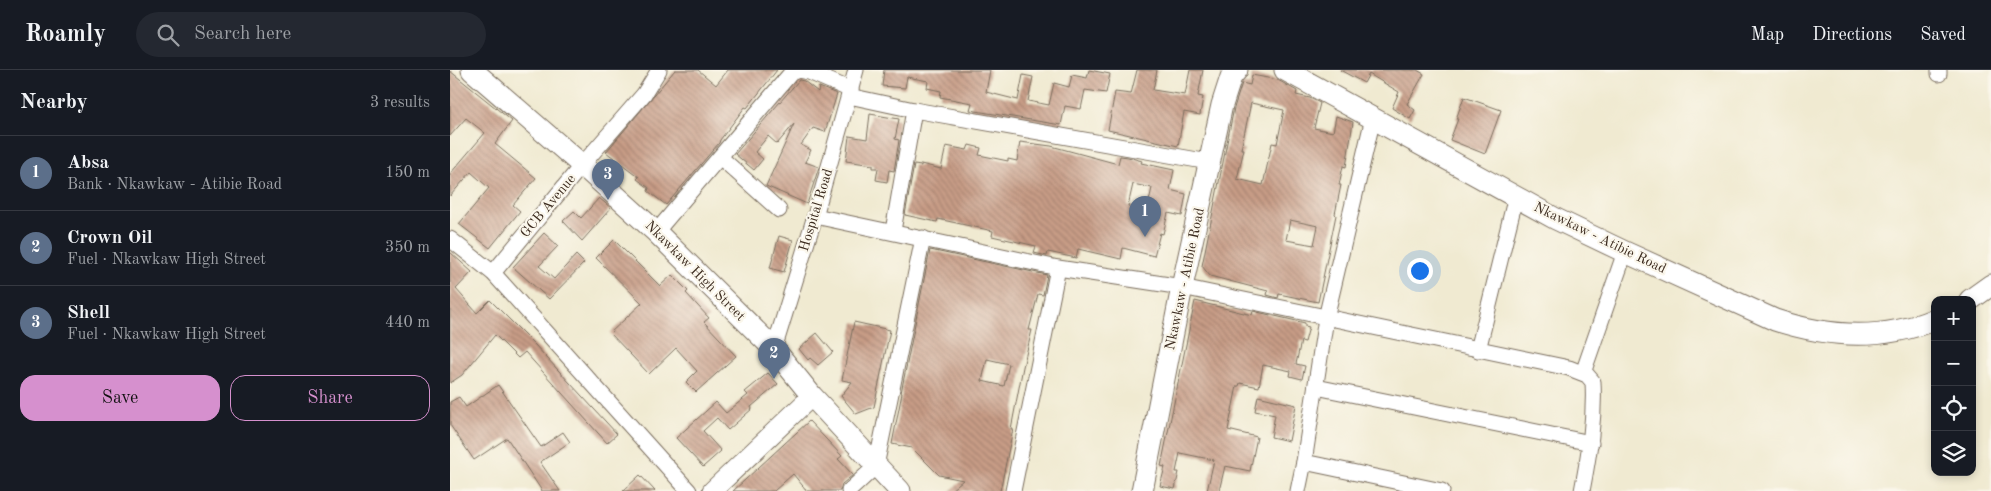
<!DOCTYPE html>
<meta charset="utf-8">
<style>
body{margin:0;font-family:"Old Standard TT",serif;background:#242831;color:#f1f3f6}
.controls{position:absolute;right:15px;bottom:15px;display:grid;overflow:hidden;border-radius:10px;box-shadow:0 2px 8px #0003}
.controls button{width:45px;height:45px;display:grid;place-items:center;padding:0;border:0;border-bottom:1px solid #363941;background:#171b24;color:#f1f3f6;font:25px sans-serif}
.you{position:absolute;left:969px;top:200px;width:18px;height:18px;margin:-12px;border:4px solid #fff;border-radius:50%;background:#1a73e8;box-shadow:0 0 0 8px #1a73e833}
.badge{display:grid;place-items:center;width:32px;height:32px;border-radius:50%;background:#d690ce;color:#fff;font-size:16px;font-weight:700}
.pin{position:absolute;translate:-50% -41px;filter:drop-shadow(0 1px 2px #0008)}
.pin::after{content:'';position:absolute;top:26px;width:18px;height:15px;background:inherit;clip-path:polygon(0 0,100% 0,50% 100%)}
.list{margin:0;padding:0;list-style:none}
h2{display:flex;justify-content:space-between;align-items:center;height:65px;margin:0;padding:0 20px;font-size:21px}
h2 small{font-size:16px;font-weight:400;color:#9ea1a6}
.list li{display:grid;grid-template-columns:32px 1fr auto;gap:15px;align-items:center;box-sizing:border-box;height:75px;padding:0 20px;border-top:1px solid #363941}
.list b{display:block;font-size:19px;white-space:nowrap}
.list p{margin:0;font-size:16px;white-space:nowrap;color:#9ea1a6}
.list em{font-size:16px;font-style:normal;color:#9ea1a6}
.actions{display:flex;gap:10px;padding:15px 20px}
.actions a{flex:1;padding:11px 0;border:1px solid #d690ce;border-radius:15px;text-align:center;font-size:18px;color:#d690ce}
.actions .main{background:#d690ce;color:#111}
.icon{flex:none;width:28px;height:28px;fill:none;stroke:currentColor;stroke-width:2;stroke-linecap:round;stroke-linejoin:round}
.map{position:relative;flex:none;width:1541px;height:421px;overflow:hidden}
header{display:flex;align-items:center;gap:30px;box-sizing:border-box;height:70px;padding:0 25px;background:#171b24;border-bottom:1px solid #363941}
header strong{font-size:24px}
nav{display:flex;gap:28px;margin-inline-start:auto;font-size:18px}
.search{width:350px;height:45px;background:#242831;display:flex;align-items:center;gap:12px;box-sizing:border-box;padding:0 18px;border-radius:28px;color:#9ea1a6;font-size:19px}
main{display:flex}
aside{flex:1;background:#171b24}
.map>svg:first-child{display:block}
</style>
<header>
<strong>Roamly</strong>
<div class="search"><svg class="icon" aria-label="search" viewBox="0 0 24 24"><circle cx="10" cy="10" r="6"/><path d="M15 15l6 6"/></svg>Search here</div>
<nav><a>Map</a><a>Directions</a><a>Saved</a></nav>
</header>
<main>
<aside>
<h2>Nearby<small>3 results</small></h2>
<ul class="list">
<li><span class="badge" style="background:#5c6f8a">1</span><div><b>Absa</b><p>Bank · Nkawkaw - Atibie Road</p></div><em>150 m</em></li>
<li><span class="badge" style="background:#5c6f8a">2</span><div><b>Crown Oil</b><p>Fuel · Nkawkaw High Street</p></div><em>350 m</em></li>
<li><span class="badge" style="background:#5c6f8a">3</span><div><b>Shell</b><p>Fuel · Nkawkaw High Street</p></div><em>440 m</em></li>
</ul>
<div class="actions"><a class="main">Save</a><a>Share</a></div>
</aside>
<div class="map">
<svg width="1541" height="421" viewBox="0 0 1541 421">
<defs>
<pattern id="building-back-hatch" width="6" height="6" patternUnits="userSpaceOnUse" patternTransform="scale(1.25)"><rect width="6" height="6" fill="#c79c86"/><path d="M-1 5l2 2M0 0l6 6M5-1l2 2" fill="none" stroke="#a37f6d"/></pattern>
</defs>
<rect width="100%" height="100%" fill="#fbf7ec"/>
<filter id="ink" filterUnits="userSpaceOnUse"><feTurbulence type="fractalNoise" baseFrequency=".02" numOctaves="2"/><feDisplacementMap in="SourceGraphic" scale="10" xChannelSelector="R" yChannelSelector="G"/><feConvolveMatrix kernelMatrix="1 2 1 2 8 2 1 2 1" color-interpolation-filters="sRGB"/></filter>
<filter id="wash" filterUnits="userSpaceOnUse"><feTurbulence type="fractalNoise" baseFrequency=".0096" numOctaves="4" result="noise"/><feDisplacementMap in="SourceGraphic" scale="20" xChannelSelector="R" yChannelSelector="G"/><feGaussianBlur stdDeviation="1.12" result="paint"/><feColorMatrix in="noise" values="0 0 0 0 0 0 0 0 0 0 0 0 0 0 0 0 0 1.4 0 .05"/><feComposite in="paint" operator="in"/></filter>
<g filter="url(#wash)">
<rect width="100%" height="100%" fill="#f0ead1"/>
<g id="blocks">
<!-- building -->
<g fill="url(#building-back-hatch)" fill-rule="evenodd">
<polygon points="225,0 248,0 266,15 278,0 327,0 297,38 295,37 270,70 269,73 216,135 198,121 199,118 187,109 189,107 156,82"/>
<polygon points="434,0 540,0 536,22 568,30 573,5 583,7 578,31 599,35 604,13 619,17 622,5 637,8 639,0 660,4 656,23 635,20 631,39 615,36 611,55 520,40 522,33 490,27 491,21 477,18 478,11 457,7 455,18 432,16"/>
<polygon points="687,0 707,0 703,20 735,25 740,0 753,0 748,26 753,27 750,45 734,42 728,76 658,60 665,22 681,24"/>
<polygon points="890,0 967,0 974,4 957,34 965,40 960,49 942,38 949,22 919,4 914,13"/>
<polygon points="0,1 62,51 45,74 86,108 63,135 70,141 40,178 9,154 39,118 21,102 0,126 0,104 35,63 16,48 0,66"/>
<path d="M802,5L828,10L847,21L846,25L860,28L870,33L864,58L883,62L886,46L903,52L896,97L893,96L889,115H891L885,144L886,145L868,232L829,224L828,228L817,225L818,221L760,206L752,196L784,38L792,13L800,15ZM801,33L834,40L827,74L822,73L813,115L787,109L794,79H791ZM840,150L868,156L864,175L836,170Z"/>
<polygon points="349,10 354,11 368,22 369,17 387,24 375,62 363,58 351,75 361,80 355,92 369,97 357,134 316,116 344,54 327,74 318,66 305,82 313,89 304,100 285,84"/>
<polygon points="1014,27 1051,40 1035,84 1000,70 1008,49 1006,49"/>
<polygon points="420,44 449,49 445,69 449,70 444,101 439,100 437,112 426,110 428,98 423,98 423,95 396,91 399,66 417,69"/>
<path d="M570,72L601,76L668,94L670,86L678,87L692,91L691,93L724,100L720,120L736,124L732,146L718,143L713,164L710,163L704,186L673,178L671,189L628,179L626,188L598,182L597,186L584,183L586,176L542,166L543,161L488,149L487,152L455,145L464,95L471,96V94L491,99L496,76L517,80L519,75L531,78L529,85L558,91V89L567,91ZM683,114L702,118L697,140L678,136Z"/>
<polygon points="149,128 161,138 132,171 113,151 124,141 131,148"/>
<polygon points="94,163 108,176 89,196 104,209 126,185 134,193 99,229 63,197"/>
<polygon points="329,166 343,170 334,202 320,198"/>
<polygon points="164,170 210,216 222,205 238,221 236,223 259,248 254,252 286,286 246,322 236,312 247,301 226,278 199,304 160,263 192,233 146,188"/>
<path d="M480,180L597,205L593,225L588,224L579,260H582L573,297L561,359H563L550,421H500L513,410L489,405L462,378L442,374L452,323H451ZM537,289L559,294L554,316L532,311Z"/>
<polygon points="0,182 22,202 6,219 27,243 40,230 85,275 167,364 157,373 75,282 68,288 45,265 12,305 0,313"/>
<polygon points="745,231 802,245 803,241 855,253 855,256 859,257 855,272 851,271 846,294 855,296 852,309 840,306 841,301 813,295 809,317 790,313 789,316 787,316 778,360 807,367 800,401 775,396 769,421 757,421 764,390 730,383 726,402 729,402 725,419 710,416 715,397 711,396"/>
<polygon points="404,252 440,260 424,337 406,344 391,326 402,312 392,310"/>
<polygon points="367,263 383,282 368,295 360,288 358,290 349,279"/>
<polygon points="318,303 328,314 301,337 302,339 278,360 267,348 253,361 271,381 253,397 226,368 266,332 276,343 298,325 295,322"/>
<polygon points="48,315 91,377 113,362 120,372 90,392 110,421 92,421 57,368 24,390 0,355 0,332 9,327 16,337"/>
<polygon points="808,326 846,335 839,371 821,367 825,345 805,341"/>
<polygon points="359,351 392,386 388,389 403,405 392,414 390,421 357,421 343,404 324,421 283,421"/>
<polygon points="190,405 205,421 173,421"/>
</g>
</g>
</g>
<g filter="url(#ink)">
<use href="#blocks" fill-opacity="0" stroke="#7a6d5d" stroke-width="1"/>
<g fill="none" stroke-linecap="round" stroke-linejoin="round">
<defs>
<g id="minor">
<polyline points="348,0 359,2 401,20"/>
<polyline points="1489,4 1489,0"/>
<polyline points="399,26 464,40 759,92"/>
<polyline points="270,87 329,140"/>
<path d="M365,146L608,198L732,217L1119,298L1137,305L1143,312C1145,349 1139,384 1132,421"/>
<polyline points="443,161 464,40"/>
<polyline points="206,162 341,3 348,0"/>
<polyline points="0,169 43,203 239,421"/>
<polyline points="43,203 132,95 194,24 209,0"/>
<polyline points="324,279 365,146 406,0"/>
<polyline points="1028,280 1066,126"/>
<polyline points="1133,303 1175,182"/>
<polyline points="866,317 1141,373"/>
<polyline points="854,392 992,421"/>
<polyline points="399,421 426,396 473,168"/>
<polyline points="563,421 608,198"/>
<polyline points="848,421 854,392 876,248 923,48"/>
</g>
<polyline id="tertiary" points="262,421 362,326"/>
<g id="secondary">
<polyline points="22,0 132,95 206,162 324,279 362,326 450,421"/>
<path d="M835,0L1106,149L1175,182L1325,250C1377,267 1433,271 1485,249"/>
<polyline points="1520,230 1541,215"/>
<polyline points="692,421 732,217 772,35 781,7 787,0"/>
</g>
</defs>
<!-- minor casing -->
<use href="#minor" stroke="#7a6d5d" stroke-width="17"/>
<!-- tertiary casing -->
<use href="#tertiary" stroke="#7a6d5d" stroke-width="21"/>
<!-- secondary casing -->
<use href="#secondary" stroke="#7a6d5d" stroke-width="23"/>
<!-- minor -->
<use href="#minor" stroke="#fff" stroke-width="15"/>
<!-- tertiary -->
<use href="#tertiary" stroke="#fff" stroke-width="19"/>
<!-- secondary -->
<use href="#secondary" stroke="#fff" stroke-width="21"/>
</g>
</g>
<g text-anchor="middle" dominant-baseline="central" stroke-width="4.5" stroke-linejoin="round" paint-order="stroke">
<!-- street labels -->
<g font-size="14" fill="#3b2a1e" stroke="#fbf7ec">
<text transform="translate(98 136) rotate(-50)">GCB Avenue</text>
<text transform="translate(366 140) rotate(-73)">Hospital Road</text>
<text transform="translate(1150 168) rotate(26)">Nkawkaw - Atibie Road</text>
<text transform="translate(245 201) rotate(45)">Nkawkaw High Street</text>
<text transform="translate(735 209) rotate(-78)">Nkawkaw - Atibie Road</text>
</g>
</g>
</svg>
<div class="controls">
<button>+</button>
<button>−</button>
<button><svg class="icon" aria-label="locate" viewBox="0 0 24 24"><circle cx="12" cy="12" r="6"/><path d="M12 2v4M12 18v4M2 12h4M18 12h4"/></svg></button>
<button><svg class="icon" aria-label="layers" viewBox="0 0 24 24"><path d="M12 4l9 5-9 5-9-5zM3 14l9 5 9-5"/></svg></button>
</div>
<div class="you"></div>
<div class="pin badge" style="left:695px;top:167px;background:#5c6f8a">1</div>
<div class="pin badge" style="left:324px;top:309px;background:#5c6f8a">2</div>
<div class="pin badge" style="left:158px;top:130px;background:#5c6f8a">3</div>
</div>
</main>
